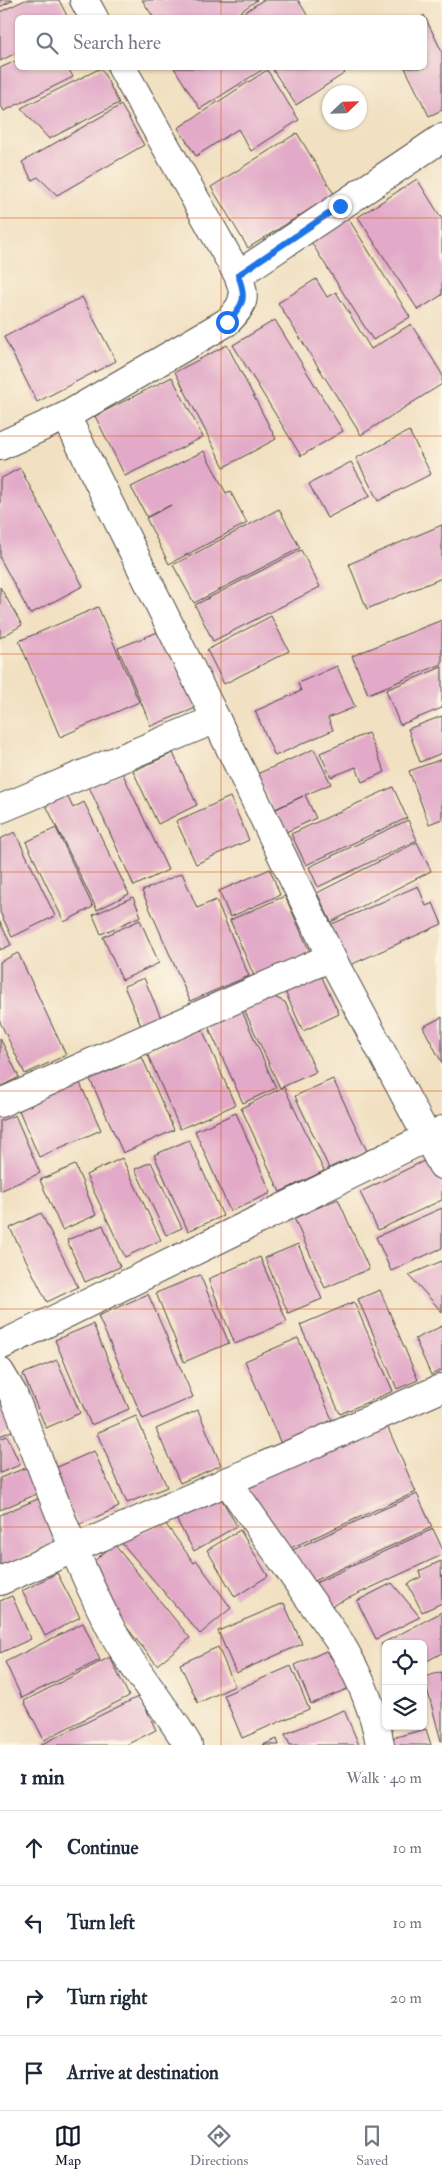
<!DOCTYPE html>
<meta charset="utf-8">
<style>
body{margin:0;font-family:"IM FELL Double Pica",serif;background:#f2f2f3;color:#1f2937}
.controls{position:absolute;right:15px;bottom:15px;display:grid;overflow:hidden;border-radius:8px;box-shadow:0 1px 4px #0004}
.controls button{width:45px;height:45px;display:grid;place-items:center;padding:0;border:0;border-bottom:1px solid #e0e1e3;background:#fff;color:#1f2937;font:25px sans-serif}
.compass{position:absolute;left:322px;top:85px;width:45px;height:45px;border-radius:50%;background:#fff;box-shadow:0 1px 4px #0004;rotate:67deg}
.stop{position:absolute;width:15px;height:15px;margin:-11px;border:4px solid #1a73e8;border-radius:50%;background:#fff}
.stop.end{background:#1a73e8;border-color:#fff;box-shadow:0 1px 5px #0008}
.list{margin:0;padding:0;list-style:none}
h2{display:flex;justify-content:space-between;align-items:center;height:65px;margin:0;padding:0 20px;font-size:21px}
h2 small{font-size:16px;font-weight:400;color:#747a83}
.list li{display:grid;grid-template-columns:32px 1fr auto;gap:15px;align-items:center;box-sizing:border-box;height:75px;padding:0 20px;border-top:1px solid #e0e1e3}
.list b{display:block;font-size:19px;white-space:nowrap}
.list em{font-size:16px;font-style:normal;color:#747a83}
.icon{flex:none;width:28px;height:28px;fill:none;stroke:currentColor;stroke-width:2;stroke-linecap:round;stroke-linejoin:round}
.map{position:relative;flex:none;width:442px;height:1745px;overflow:hidden}
.search{position:absolute;background:#fff;box-shadow:0 1px 4px #0004;left:15px;right:15px;top:15px;height:55px;display:flex;align-items:center;gap:12px;box-sizing:border-box;padding:0 18px;border-radius:8px;color:#747a83;font-size:19px}
.sheet{height:365px;background:#fff}
nav{display:flex;justify-content:space-around;align-items:center;box-sizing:border-box;height:70px;border-top:1px solid #e0e1e3;background:#fff;font-size:14px;color:#747a83}
nav a{display:grid;justify-items:center;gap:2px}
nav .on{color:#111827}
.map>svg:first-child{display:block}
</style>
<div class="map">
<svg width="442" height="1745" viewBox="0 0 442 1745">
<rect width="100%" height="100%" fill="#fcf5e5"/>
<filter id="ink" filterUnits="userSpaceOnUse"><feTurbulence type="fractalNoise" baseFrequency=".02" numOctaves="2"/><feDisplacementMap in="SourceGraphic" scale="10" xChannelSelector="R" yChannelSelector="G"/><feConvolveMatrix kernelMatrix="1 2 1 2 8 2 1 2 1" color-interpolation-filters="sRGB"/></filter>
<filter id="wash" filterUnits="userSpaceOnUse"><feTurbulence type="fractalNoise" baseFrequency=".0096" numOctaves="4" result="noise"/><feDisplacementMap in="SourceGraphic" scale="20" xChannelSelector="R" yChannelSelector="G"/><feGaussianBlur stdDeviation="1.12" result="paint"/><feColorMatrix in="noise" values="0 0 0 0 0 0 0 0 0 0 0 0 0 0 0 0 0 1.4 0 .05"/><feComposite in="paint" operator="in"/></filter>
<g filter="url(#wash)">
<rect width="100%" height="100%" fill="#f1e0c1"/>
<g id="blocks">
<!-- building -->
<g fill="#e2aac8">
<polygon points="0,0 13,0 0,7"/>
<polygon points="25,0 59,0 68,18 18,18 18,52 0,61 0,12"/>
<polygon points="142,0 257,0 232,18 154,18"/>
<polygon points="263,0 298,0 309,18 236,18"/>
<polygon points="424,15 442,52 442,110 429,116 405,68 424,68 424,18 420,18"/>
<polygon points="18,60 18,68 68,68 73,77 4,111 0,104 0,68"/>
<polygon points="101,68 119,103 49,139 21,108"/>
<polygon points="174,68 265,68 200,109"/>
<polygon points="276,68 341,68 345,73 296,105 273,70"/>
<polygon points="267,70 299,120 251,151 238,129 196,156 178,128"/>
<polygon points="121,105 144,145 57,195 38,177 32,180 22,162"/>
<polygon points="297,133 334,194 248,248 211,187"/>
<polygon points="417,179 442,219 442,295 418,310 358,217"/>
<polygon points="348,218 410,317 373,340 311,242"/>
<polygon points="316,279 327,297 336,292 371,349 411,324 442,374 442,384 361,435 278,303"/>
<polygon points="82,297 116,361 37,402 4,337"/>
<polygon points="275,320 343,431 301,456 233,345"/>
<polygon points="227,345 276,439 224,467 175,372"/>
<polygon points="172,377 203,437 125,476 95,416"/>
<polygon points="409,431 431,474 378,501 356,458"/>
<polygon points="204,451 226,493 230,491 247,523 169,564 146,518 171,505 147,517 131,487"/>
<polygon points="351,462 370,496 327,518 309,484"/>
<polygon points="20,468 83,586 30,614 0,558 0,479"/>
<polygon points="279,509 300,548 194,603 173,565"/>
<polygon points="442,525 442,578 367,609 349,564"/>
<polygon points="301,550 320,587 213,641 195,605"/>
<polygon points="0,587 22,625 0,638"/>
<polygon points="98,607 139,702 60,737 19,641"/>
<polygon points="271,616 289,651 224,684 207,650"/>
<polygon points="442,620 442,664 368,694 352,656"/>
<polygon points="163,630 196,708 151,726 118,648"/>
<polygon points="337,666 355,707 328,718 333,730 275,756 255,711 301,691 298,683"/>
<polygon points="442,667 442,708 400,725 386,690"/>
<polygon points="442,716 442,753 420,762 408,729"/>
<polygon points="368,733 385,772 362,782 356,767 331,777 320,753"/>
<polygon points="314,749 331,784 305,795 316,818 284,833 274,810 303,796 273,810 257,774"/>
<polygon points="173,753 197,805 158,824 133,771"/>
<polygon points="442,759 442,819 429,824 409,771"/>
<polygon points="122,772 168,870 134,886 89,787"/>
<polygon points="393,787 407,818 306,865 291,834"/>
<polygon points="67,795 73,808 84,802 129,894 97,910 46,805"/>
<polygon points="230,797 249,840 196,864 176,821"/>
<polygon points="408,820 417,840 318,887 309,867"/>
<polygon points="56,828 93,907 64,922 26,842"/>
<polygon points="15,832 55,916 12,937 0,912 0,839"/>
<polygon points="417,842 431,871 331,922 317,893"/>
<polygon points="270,869 280,895 230,917 219,891"/>
<polygon points="182,873 197,908 216,900 249,976 190,1001 142,891"/>
<polygon points="418,886 426,906 433,903 442,924 348,966 330,925"/>
<polygon points="285,896 310,952 254,976 230,920"/>
<polygon points="133,897 141,916 101,934 93,915"/>
<polygon points="140,920 159,963 122,980 103,937"/>
<polygon points="0,922 11,945 0,950"/>
<polygon points="18,953 66,1055 25,1074 0,1022 0,962"/>
<polygon points="319,971 339,1014 303,1031 283,987"/>
<polygon points="144,978 161,1018 141,1026 124,986"/>
<polygon points="272,996 285,1002 316,1072 280,1088 244,1009"/>
<polygon points="242,1011 276,1088 243,1103 208,1026"/>
<polygon points="442,1017 442,1063 423,1027"/>
<polygon points="202,1029 235,1105 180,1129 147,1053"/>
<polygon points="0,1038 19,1077 0,1087"/>
<polygon points="142,1057 174,1130 123,1153 90,1079"/>
<polygon points="333,1079 367,1151 329,1168 295,1096"/>
<polygon points="79,1081 101,1130 39,1157 18,1108"/>
<polygon points="284,1087 324,1171 280,1192 241,1108"/>
<polygon points="236,1113 271,1193 230,1211 195,1131"/>
<polygon points="15,1115 40,1173 0,1191 0,1121"/>
<polygon points="189,1140 223,1216 188,1231 154,1155"/>
<polygon points="122,1158 161,1240 125,1257 86,1175"/>
<polygon points="430,1158 442,1183 442,1200 378,1230 360,1192"/>
<polygon points="151,1162 182,1228 166,1235 135,1169"/>
<polygon points="75,1165 96,1215 62,1230 40,1180"/>
<polygon points="338,1199 369,1269 325,1288 294,1218"/>
<polygon points="442,1208 442,1248 391,1271 376,1237"/>
<polygon points="41,1213 78,1287 47,1302 10,1228"/>
<polygon points="103,1225 120,1267 85,1282 67,1240"/>
<polygon points="298,1244 322,1299 288,1313 265,1258"/>
<polygon points="260,1257 287,1322 235,1344 208,1279"/>
<polygon points="442,1261 442,1312 409,1275"/>
<polygon points="200,1275 229,1343 184,1362 156,1293"/>
<polygon points="380,1290 418,1380 397,1389 358,1299"/>
<polygon points="148,1294 193,1397 143,1419 98,1316"/>
<polygon points="354,1302 393,1391 340,1414 300,1325"/>
<polygon points="93,1324 129,1409 91,1425 55,1340"/>
<polygon points="442,1326 442,1370 431,1375 415,1339"/>
<polygon points="298,1338 333,1422 281,1444 245,1361"/>
<polygon points="57,1360 80,1413 46,1428 23,1374"/>
<polygon points="0,1393 19,1428 0,1436"/>
<polygon points="198,1410 221,1465 180,1483 156,1429"/>
<polygon points="136,1416 167,1487 127,1503 97,1433"/>
<polygon points="385,1421 416,1492 286,1550 244,1483"/>
<polygon points="7,1436 20,1465 0,1473 0,1439"/>
<polygon points="94,1451 119,1507 78,1525 53,1469"/>
<polygon points="28,1467 39,1493 0,1510 0,1478"/>
<polygon points="218,1493 237,1526 194,1551 175,1517"/>
<polygon points="417,1494 432,1527 310,1583 288,1552"/>
<polygon points="40,1498 58,1541 0,1566 0,1515"/>
<polygon points="165,1523 194,1563 197,1561 231,1608 200,1634 120,1541"/>
<polygon points="433,1529 442,1548 442,1555 325,1609 311,1585"/>
<polygon points="240,1530 268,1576 235,1597 207,1550"/>
<polygon points="114,1544 190,1638 157,1665 103,1598 92,1563"/>
<polygon points="441,1561 442,1603 422,1612 408,1584 421,1577 419,1571"/>
<polygon points="57,1573 80,1617 45,1636 22,1591"/>
<polygon points="392,1583 420,1617 376,1639 357,1601"/>
<polygon points="12,1596 31,1639 0,1653 0,1601"/>
<polygon points="284,1603 302,1644 236,1673 218,1631"/>
<polygon points="442,1612 442,1653 423,1663 423,1644 386,1644 386,1652 381,1644"/>
<polygon points="83,1623 100,1660 22,1698 5,1662"/>
<polygon points="218,1647 235,1686 198,1703 180,1664"/>
<polygon points="326,1651 354,1686 311,1704 295,1665"/>
<polygon points="110,1657 129,1696 44,1740 24,1701"/>
<polygon points="291,1666 309,1709 242,1738 224,1695"/>
<polygon points="442,1672 442,1741 441,1741 424,1677"/>
<polygon points="140,1696 156,1730 126,1745 40,1745"/>
<polygon points="344,1710 359,1745 290,1745 285,1734"/>
<polygon points="426,1729 431,1745 394,1745 392,1738"/>
<polygon points="277,1739 279,1745 263,1745"/>
</g>
</g>
</g>
<g filter="url(#ink)">
<use href="#blocks" fill-opacity="0" stroke="#494642" stroke-width="1"/>
<g fill="none" stroke-linecap="round" stroke-linejoin="round">
<defs>
<g id="minor">
<polyline points="84,0 94,18"/>
<polyline points="238,275 442,138"/>
<path d="M0,446L66,416L227,322C244,305 247,298 238,275L122,68"/>
<polyline points="0,809 216,719"/>
<polyline points="331,957 442,1165"/>
<polyline points="0,1103 331,957 216,719 66,416"/>
<polyline points="0,1346 442,1130"/>
<path d="M0,1372L13,1394C44,1471 71,1551 109,1625C131,1668 164,1704 188,1745"/>
<path d="M227,1481L339,1641C358,1673 374,1707 380,1745"/>
<polyline points="0,1581 442,1388"/>
</g>
</defs>
<!-- minor casing -->
<use href="#minor" stroke="#494642" stroke-width="30"/>
<!-- minor -->
<use href="#minor" stroke="#fff" stroke-width="28"/>
</g>
</g>
<g fill="none" stroke-linecap="round" stroke-linejoin="round" filter="url(#ink)">
<!-- route -->
<path stroke="#1a73e8" stroke-width="6" d="M227,322C244,305 247,298 238,275L340,206"/>
</g>
<!-- grid -->
<path fill="none" stroke="#d5540f" stroke-width="1" stroke-opacity="0.55" d="M221,0V18M221,68V1745M0,218H442M0,436H442M0,654H442M0,872H442M0,1091H442M0,1309H442M0,1527H442"/>
</svg>
<div class="controls">
<button><svg class="icon" aria-label="locate" viewBox="0 0 24 24"><circle cx="12" cy="12" r="6"/><path d="M12 2v4M12 18v4M2 12h4M18 12h4"/></svg></button>
<button><svg class="icon" aria-label="layers" viewBox="0 0 24 24"><path d="M12 4l9 5-9 5-9-5zM3 14l9 5 9-5"/></svg></button>
</div>
<svg class="compass" viewBox="-18 -18 36 36"><path d="M0-13l5 13h-10z" fill="#e53935"/><path d="M0 13l5-13h-10z" fill="#747a83"/></svg>
<div class="stop" style="left:227px;top:322px"></div>
<div class="stop end" style="left:340px;top:206px"></div>
<div class="search"><svg class="icon" aria-label="search" viewBox="0 0 24 24"><circle cx="10" cy="10" r="6"/><path d="M15 15l6 6"/></svg>Search here</div>
</div>
<section class="sheet">
<h2>1 min<small>Walk · 40 m</small></h2>
<ul class="list">
<li><svg class="icon" aria-label="ahead" viewBox="0 0 24 24"><path d="M12 20V5M6 11l6-6 6 6"/></svg><div><b>Continue</b></div><em>10 m</em></li>
<li><svg class="icon" aria-label="left" viewBox="0 0 24 24"><path d="M17 20v-9H6M10 6l-5 5 5 5"/></svg><div><b>Turn left</b></div><em>10 m</em></li>
<li><svg class="icon" aria-label="right" viewBox="0 0 24 24"><path d="M7 20v-9h11M14 6l5 5-5 5"/></svg><div><b>Turn right</b></div><em>20 m</em></li>
<li><svg class="icon" aria-label="arrive" viewBox="0 0 24 24"><path d="M6 21V4h12l-3 4 3 4H6"/></svg><div><b>Arrive at destination</b></div></li>
</ul>
</section>
<nav>
<a class="on"><svg class="icon" aria-label="map" viewBox="0 0 24 24"><path d="M3 6l6-2 6 2 6-2v14l-6 2-6-2-6 2zM9 4v14M15 6v14"/></svg>Map</a>
<a><svg class="icon" aria-label="directions" viewBox="0 0 24 24"><path d="M12 3l9 9-9 9-9-9zM9 14v-3h6M13 9l2 2-2 2"/></svg>Directions</a>
<a><svg class="icon" aria-label="saved" viewBox="0 0 24 24"><path d="M7 4h10v16l-5-4-5 4z"/></svg>Saved</a>
</nav>
